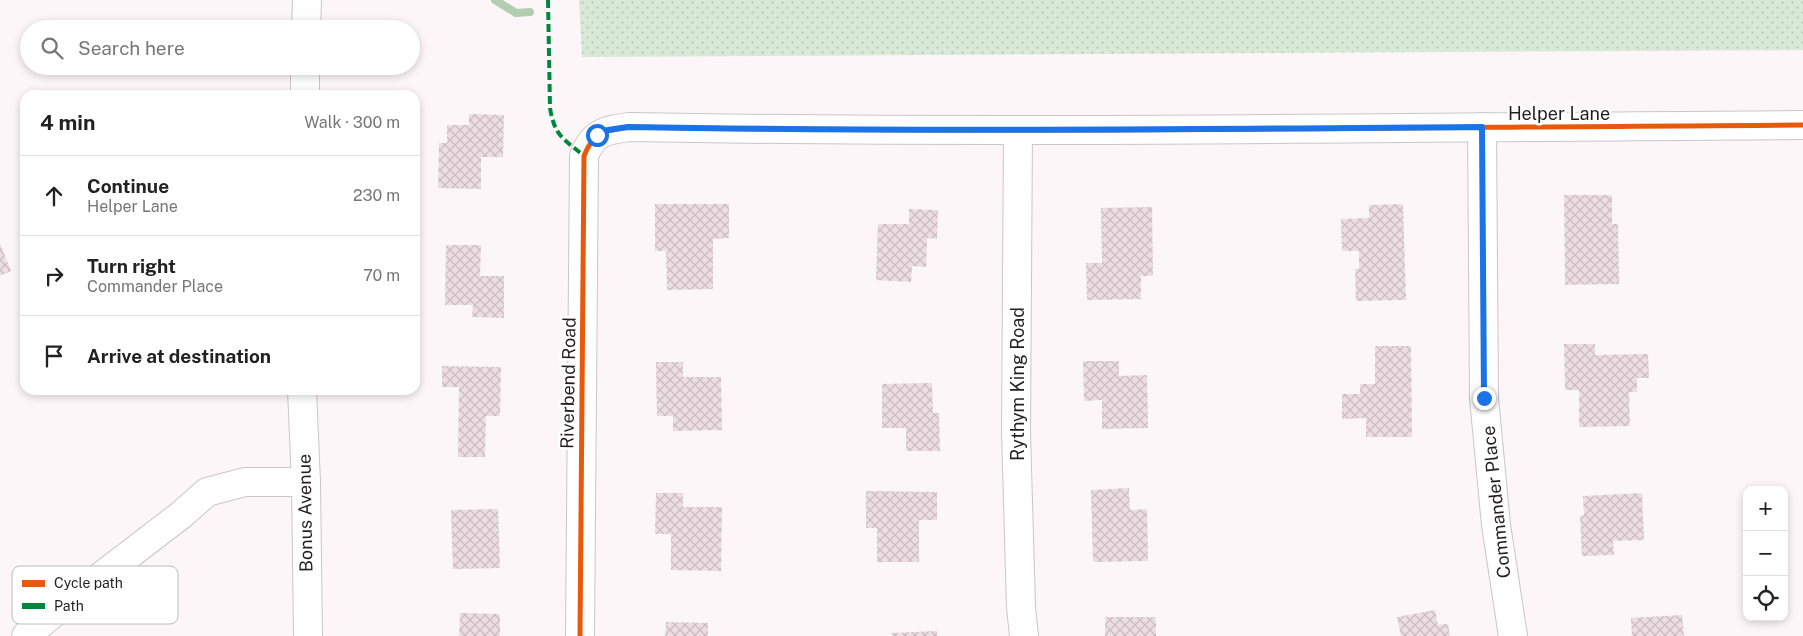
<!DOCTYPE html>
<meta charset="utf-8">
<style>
body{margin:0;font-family:"Public Sans",sans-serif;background:#f6f6f6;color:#222}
.controls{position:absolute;right:15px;bottom:15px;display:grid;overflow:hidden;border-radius:10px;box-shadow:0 2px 8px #0003}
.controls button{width:45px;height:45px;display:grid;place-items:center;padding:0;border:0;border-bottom:1px solid #e0e0e0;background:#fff;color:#222;font:25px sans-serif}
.stop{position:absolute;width:15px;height:15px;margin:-11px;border:4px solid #1a73e8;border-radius:50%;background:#fff}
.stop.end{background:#1a73e8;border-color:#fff;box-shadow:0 1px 5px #0008}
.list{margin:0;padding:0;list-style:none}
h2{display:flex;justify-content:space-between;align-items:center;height:65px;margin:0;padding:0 20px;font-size:21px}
h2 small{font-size:16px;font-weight:400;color:#767676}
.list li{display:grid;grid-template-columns:32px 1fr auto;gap:15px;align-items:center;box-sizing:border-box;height:80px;padding:0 20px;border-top:1px solid #e0e0e0}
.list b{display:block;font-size:19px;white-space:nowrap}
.list p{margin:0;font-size:16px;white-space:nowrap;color:#767676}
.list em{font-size:16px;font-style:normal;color:#767676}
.icon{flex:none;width:28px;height:28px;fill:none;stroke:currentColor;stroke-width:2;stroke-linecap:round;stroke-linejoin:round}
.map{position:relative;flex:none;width:1803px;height:636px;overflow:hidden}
.search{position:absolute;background:#fff;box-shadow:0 2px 8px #0003;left:20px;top:20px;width:400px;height:55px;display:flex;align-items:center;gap:12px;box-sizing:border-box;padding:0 18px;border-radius:28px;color:#767676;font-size:19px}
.panel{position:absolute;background:#fff;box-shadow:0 2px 8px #0003;left:20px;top:90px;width:400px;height:305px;border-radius:15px}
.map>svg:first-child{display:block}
</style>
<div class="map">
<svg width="1803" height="636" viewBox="0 0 1803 636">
<defs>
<pattern id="grass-dots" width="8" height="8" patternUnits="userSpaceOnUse" patternTransform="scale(1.25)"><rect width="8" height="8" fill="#d9e9d7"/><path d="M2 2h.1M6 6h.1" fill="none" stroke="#bac7b8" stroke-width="1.8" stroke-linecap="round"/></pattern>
<pattern id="building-cross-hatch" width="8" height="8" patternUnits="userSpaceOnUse" patternTransform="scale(1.25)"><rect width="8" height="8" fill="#ecdde2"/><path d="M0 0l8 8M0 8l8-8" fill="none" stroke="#cabdc2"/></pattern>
</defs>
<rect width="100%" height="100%" fill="#fcf6f8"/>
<!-- grass -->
<polygon fill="url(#grass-dots)" points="579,0 1803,0 1803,50 582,57"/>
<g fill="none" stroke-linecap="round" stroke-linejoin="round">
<!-- stream -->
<polyline stroke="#b2cdb0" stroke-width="8" points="495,0 516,13 530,12"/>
</g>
<!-- building -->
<g fill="url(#building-cross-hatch)">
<polygon points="469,114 504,115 503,157 481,157 481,189 438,188 439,143 447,143 447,125 469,125"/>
<polygon points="1564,195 1612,195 1612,224 1618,224 1619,284 1565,285"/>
<polygon points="655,204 729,204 729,238 713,239 713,289 667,290 666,251 655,251"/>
<polygon points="1403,204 1406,300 1356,301 1355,269 1359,269 1359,251 1342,251 1341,219 1369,218 1369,205"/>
<polygon points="1152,207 1153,276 1141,276 1141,299 1087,300 1086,263 1102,263 1101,208"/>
<polygon points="909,209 938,210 937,239 927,238 926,267 912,266 911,282 876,280 878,224 909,224"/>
<polygon points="0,243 11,271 0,276"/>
<polygon points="446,245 481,245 480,276 504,276 504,318 472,317 473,305 445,305"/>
<polygon points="1564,344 1595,344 1595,355 1648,354 1649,378 1637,378 1637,392 1629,392 1630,426 1579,427 1579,390 1565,390"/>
<polygon points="1375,346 1411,346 1412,437 1366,437 1366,418 1342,419 1342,394 1360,394 1360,384 1375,384"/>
<polygon points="1083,361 1119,361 1119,376 1147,375 1148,428 1102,429 1102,400 1084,401"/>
<polygon points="656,362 683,362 683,377 721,377 722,430 673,431 673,416 657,416"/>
<polygon points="442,366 501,367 500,416 486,416 485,457 458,457 459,387 442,387"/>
<polygon points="932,383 933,413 939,413 940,451 906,451 906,428 882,428 882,384"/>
<polygon points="1129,488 1130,510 1147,509 1148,561 1093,562 1091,490"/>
<polygon points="866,491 937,492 937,520 919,520 919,562 877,562 877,528 866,528"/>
<polygon points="656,493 683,493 683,507 722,507 721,571 671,570 671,534 655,534"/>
<polygon points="1642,493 1644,540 1613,541 1614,555 1582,556 1580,516 1584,515 1583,496"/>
<polygon points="498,509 500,568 453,569 451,510"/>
<polygon points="1435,610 1438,625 1448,624 1450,636 1401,636 1397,617"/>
<polygon points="460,613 500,614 500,636 459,636"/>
<polygon points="1682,615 1684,636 1632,636 1631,618"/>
<rect x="1105" y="617" width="51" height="19"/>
<polygon points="666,622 708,623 708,636 665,636"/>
<polygon points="937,631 937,636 892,636 891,633"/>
</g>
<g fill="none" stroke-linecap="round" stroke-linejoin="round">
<defs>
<g id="minor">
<polyline points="306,29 307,0"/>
<polyline points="305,95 305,66"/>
<polyline points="1482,127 1484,398 1496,525 1513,636"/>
<polyline points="1018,131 1016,432 1021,607 1024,636"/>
<polyline points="302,390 306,482 308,636"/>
<polyline points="26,636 57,610 181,515 207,492 245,482 306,482"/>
<path d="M580,636L584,156C593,132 606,130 629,127C1020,134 1412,127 1803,125"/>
</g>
</defs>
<!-- minor casing -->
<use href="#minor" stroke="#cac6c7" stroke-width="30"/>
<!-- minor -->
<use href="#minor" stroke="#fffefe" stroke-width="28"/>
<!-- quiet -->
<path stroke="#00873e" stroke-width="4" stroke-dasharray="8 4" stroke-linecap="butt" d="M548,0L550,108C555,137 563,138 584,156"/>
<defs>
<path id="cycleway" d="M580,636L584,156C593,132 606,130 629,127C1020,134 1412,127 1803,125"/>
</defs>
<!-- cycleway casing -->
<use href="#cycleway" stroke="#fff" stroke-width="8"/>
<!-- cycleway -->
<use href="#cycleway" stroke="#e8590c" stroke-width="5"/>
</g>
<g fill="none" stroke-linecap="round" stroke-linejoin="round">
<!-- route -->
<path stroke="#1a73e8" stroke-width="6" d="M597,135L608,130L628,127C913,132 1198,129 1482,127L1484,398"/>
</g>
<g text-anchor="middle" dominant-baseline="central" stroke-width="5" stroke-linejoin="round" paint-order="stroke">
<!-- street labels -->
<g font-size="18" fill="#231f20" stroke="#fff">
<text x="1559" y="113">Helper Lane</text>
<text transform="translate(568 383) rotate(-89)">Riverbend Road</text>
<text transform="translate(1017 384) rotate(-90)">Rythym King Road</text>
<text transform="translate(1496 502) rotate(-96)">Commander Place</text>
<text transform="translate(305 513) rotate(-91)">Bonus Avenue</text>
</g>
</g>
<!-- legend -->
<rect x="12" y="566" width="166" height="58" rx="8" fill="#fff" stroke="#bdbcbc" stroke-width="1"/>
<rect x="22" y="580" width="23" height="7" fill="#e8590c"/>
<rect x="22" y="603" width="23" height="6" fill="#00873e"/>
<g font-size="14" fill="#231f20">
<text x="54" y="588">Cycle path</text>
<text x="54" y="611">Path</text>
</g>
</svg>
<div class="controls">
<button>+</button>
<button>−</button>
<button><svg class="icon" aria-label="locate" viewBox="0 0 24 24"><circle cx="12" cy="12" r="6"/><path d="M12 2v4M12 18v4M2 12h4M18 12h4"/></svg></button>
</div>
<div class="stop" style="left:597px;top:135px"></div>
<div class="stop end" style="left:1484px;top:398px"></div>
<div class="search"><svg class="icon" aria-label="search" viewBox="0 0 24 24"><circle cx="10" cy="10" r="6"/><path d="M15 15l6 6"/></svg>Search here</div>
<section class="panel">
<h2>4 min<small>Walk · 300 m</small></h2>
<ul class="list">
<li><svg class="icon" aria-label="ahead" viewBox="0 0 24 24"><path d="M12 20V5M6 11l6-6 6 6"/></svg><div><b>Continue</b><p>Helper Lane</p></div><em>230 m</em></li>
<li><svg class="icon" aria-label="right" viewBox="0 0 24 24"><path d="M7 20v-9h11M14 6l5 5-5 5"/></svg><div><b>Turn right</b><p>Commander Place</p></div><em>70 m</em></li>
<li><svg class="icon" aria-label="arrive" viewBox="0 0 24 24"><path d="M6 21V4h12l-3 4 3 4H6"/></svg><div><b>Arrive at destination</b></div></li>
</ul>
</section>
</div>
